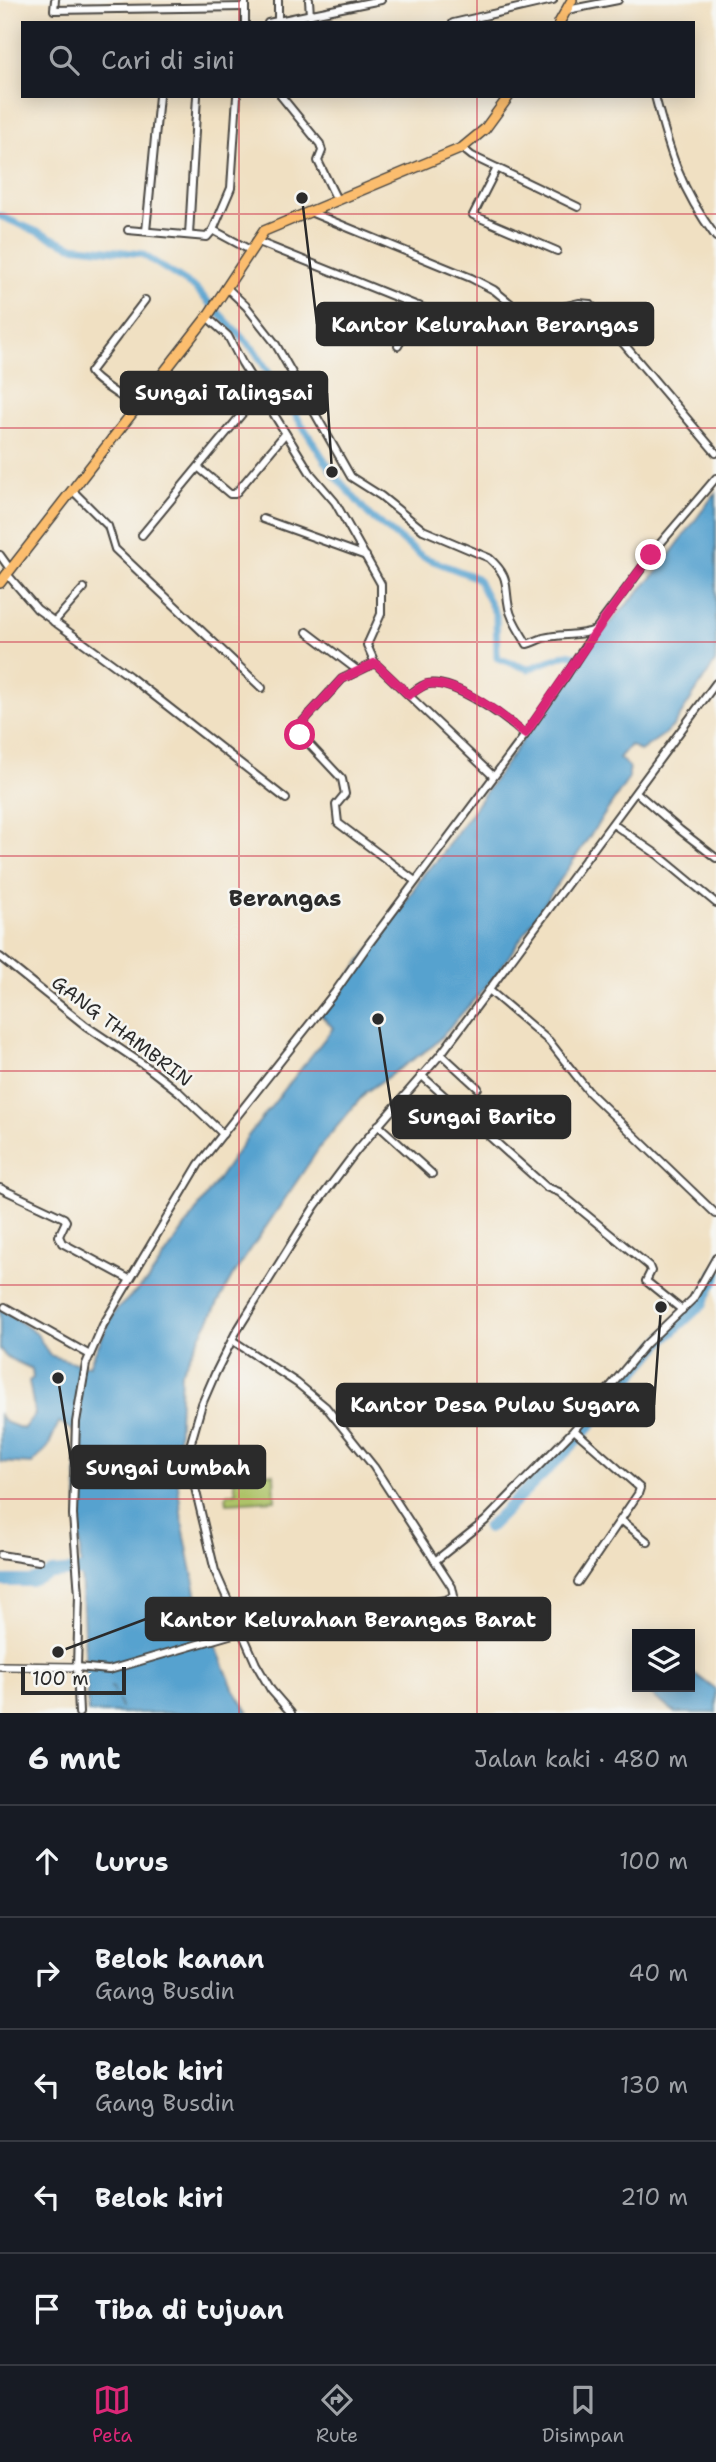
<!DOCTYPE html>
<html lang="id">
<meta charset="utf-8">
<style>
body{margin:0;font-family:"Shantell Sans",sans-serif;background:#20242c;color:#f1f3f6}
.controls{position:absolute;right:21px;bottom:21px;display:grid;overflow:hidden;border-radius:0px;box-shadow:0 4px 18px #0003}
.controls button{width:63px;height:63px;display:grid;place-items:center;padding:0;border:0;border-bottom:2px solid #363941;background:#171b24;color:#f1f3f6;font:35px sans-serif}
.scale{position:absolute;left:21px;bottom:18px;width:105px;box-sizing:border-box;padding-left:7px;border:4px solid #2b2b2b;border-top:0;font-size:19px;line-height:24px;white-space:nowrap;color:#2b2b2b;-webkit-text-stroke:5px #f6f6f2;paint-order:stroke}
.stop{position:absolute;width:21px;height:21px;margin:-16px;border:5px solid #db2777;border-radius:50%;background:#fff}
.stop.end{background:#db2777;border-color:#fff;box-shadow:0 2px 7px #0008}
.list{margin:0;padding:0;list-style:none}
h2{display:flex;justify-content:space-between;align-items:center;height:91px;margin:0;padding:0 28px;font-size:30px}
h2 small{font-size:23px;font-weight:400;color:#9ea1a6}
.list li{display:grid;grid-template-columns:46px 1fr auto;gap:21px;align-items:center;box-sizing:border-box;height:112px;padding:0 28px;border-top:2px solid #363941}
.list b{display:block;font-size:26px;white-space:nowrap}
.list p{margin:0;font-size:23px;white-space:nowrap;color:#9ea1a6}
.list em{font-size:23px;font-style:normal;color:#9ea1a6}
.icon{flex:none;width:38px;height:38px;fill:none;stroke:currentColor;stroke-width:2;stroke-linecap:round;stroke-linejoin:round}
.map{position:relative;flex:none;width:716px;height:1713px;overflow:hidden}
.search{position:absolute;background:#171b24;box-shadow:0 4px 18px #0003;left:21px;right:21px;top:21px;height:77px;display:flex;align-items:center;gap:18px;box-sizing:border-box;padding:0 24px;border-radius:0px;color:#9ea1a6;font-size:26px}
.sheet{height:651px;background:#171b24}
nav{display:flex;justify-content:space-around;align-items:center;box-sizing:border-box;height:98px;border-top:2px solid #363941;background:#171b24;font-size:19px;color:#9ea1a6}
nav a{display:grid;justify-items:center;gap:4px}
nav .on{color:#db2777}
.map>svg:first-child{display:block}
</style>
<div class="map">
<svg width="716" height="1713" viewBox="0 0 716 1713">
<rect width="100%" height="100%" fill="#f6f6f2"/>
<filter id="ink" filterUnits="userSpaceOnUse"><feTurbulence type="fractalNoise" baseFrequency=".0143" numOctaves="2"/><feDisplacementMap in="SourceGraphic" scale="14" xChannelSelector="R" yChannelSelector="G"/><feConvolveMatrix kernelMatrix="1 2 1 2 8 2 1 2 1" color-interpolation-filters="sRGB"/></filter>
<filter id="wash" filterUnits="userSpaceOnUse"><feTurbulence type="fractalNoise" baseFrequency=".00686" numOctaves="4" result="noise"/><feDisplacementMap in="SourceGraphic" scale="28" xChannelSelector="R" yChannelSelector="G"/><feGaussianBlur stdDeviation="1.57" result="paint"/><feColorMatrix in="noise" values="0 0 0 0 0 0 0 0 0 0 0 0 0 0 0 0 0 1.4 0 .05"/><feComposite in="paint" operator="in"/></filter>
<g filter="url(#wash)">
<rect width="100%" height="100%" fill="#f0e0c2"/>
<!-- green -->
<polygon fill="#adc367" stroke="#6c7749" stroke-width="2" points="233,1469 274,1474 275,1500 227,1503 226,1495 236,1492 232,1473"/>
<!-- water -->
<g fill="#57a2cf" stroke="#41667d" stroke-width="2">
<polygon points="716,492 716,646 715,662 674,725 666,733 640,751 630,745 619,758 629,767 629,778 497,974 434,1045 366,1092 322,1144 232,1277 181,1372 177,1476 182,1521 198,1603 233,1688 249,1713 88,1713 76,1469 78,1434 59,1422 48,1447 32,1464 0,1462 0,1415 5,1422 23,1429 35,1414 29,1381 33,1378 32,1369 6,1357 0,1349 0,1308 37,1334 49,1355 82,1365 89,1365 114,1312 148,1280 248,1136 333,1028 320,1014 402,907 425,872 436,862 593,641 657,572"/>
<polygon points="690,1670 716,1690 716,1713 676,1713 640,1687 690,1687"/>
</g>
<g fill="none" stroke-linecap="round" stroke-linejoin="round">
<!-- canal -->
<polyline stroke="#57a2cf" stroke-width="7" points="0,216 71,246 142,254 195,288 255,351 332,472 370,516 423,557 477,578 496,615 497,658 528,669 567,654 584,658"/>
<!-- river -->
<g stroke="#57a2cf" stroke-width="12">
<polyline points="488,1528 576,1441 659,1343 702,1303 716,1273"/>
<polyline points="0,1581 31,1581 52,1573 89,1570"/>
</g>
<!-- ferry -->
<polyline stroke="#3d5b6d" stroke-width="2" stroke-dasharray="9 7" stroke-linecap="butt" points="110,1687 113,1688 123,1713"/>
</g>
</g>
<g filter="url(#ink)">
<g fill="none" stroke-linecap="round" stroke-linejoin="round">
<defs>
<g id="minor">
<polyline points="55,0 54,10 245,7"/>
<polyline points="245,0 245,23"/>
<polyline points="278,0 278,21"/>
<polyline points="309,0 310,15"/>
<polyline points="567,10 618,0"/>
<polyline points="268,23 381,0"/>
<polyline points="453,23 553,0"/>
<polyline points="281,96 320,144 322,151 318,161 337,200"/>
<path d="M655,96C670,153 680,189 716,237"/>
<polyline points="462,148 472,156 578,207"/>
<polyline points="497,168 473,215 557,251"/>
<polyline points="310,212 471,278 494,290 526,316"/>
<polyline points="128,230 207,237 213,230 250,250"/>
<polyline points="213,230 231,188 237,96"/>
<polyline points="146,231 159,96"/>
<polyline points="189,235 197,96"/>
<polyline points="256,241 465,325 483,326 579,303 590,304 716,453"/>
<path d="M226,287L246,306L275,343L351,477L381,496L423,530L489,558C511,578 504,584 509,608C511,620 521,633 527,644C532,643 537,640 543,638C560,633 579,637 595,630"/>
<polyline points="207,317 228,336 242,363 311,474 335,502 381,584 381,614 367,645 375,663 493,776"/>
<polyline points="398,346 419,306"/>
<path d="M137,408C125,398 97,383 90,372L145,300"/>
<polyline points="199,468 230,494 235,494 285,434"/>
<polyline points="72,490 108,526 115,549 262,688"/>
<polyline points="263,519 366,556"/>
<polyline points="142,535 260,392"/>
<polyline points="0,555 10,569"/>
<polyline points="7,574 37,609 129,676 286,799"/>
<polyline points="54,622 84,588"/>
<polyline points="307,632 357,670"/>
<polyline points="375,663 342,679 299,726 298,732 342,779 345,794 336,805 338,823 415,881"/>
<path d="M409,695C415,691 421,685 428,684C454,679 506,718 525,735"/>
<polyline points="636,792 680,830 716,858"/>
<polyline points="613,824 658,855 716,903"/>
<polyline points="0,957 86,1026 147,1067 179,1092 223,1134"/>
<polyline points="489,990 549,1041 589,1092 716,1214"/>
<polyline points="441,1054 478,1088"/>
<polyline points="421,1075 546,1187 559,1192 649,1266 651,1271 646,1281 682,1310"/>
<polyline points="378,1125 432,1174"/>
<polyline points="0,1188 64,1218 66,1221 59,1236 62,1243 129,1279"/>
<polyline points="5,1307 90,1355"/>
<polyline points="574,1430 640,1488 638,1494 578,1582"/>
<polyline points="621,1520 648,1542"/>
<polyline points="0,1555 39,1561"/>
<polyline points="435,1561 485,1521 574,1430 646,1344 693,1299 716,1258"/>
<polyline points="77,1667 109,1670 233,1634 371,1614 446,1600 454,1596 452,1587 374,1467 326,1407 297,1383 232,1340"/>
<polyline points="79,1713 77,1667 79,1595 73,1515 76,1422 86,1364 103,1325 199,1164 335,992 368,945 525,735 566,676 596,629 659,545 716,478"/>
<polyline points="291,1713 271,1690 256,1664 215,1571 191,1471 190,1446 202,1404 215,1374 235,1334 315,1206 357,1150 441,1054 489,990 716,683"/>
</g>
<polyline id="tertiary" points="0,1666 77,1667"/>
<g id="primary">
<polyline points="559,23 572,0"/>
<polyline points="0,583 207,317 264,231 462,148 485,129 509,96"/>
</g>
</defs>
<!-- minor casing -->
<use href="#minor" stroke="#494642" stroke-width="10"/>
<!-- tertiary casing -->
<use href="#tertiary" stroke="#494642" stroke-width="10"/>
<!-- primary casing -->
<use href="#primary" stroke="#494642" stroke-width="12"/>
<!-- minor -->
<use href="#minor" stroke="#fff" stroke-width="6"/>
<!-- tertiary -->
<use href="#tertiary" stroke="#fff" stroke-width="7"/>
<!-- primary -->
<use href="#primary" stroke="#fbbd6e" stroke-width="9"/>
</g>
</g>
<g fill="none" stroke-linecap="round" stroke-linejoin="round" filter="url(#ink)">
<!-- route -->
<path stroke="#db2777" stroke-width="9" d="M300,735L299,726L342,679L375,663L409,695L426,684C458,680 502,715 525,734C567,674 607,614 651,555"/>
</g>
<!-- grid -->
<path fill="none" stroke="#d1495b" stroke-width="2" stroke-opacity="0.55" d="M239,0V23M477,0V23M239,96V1713M477,96V1713M0,214H716M0,428H716M0,642H716M0,856H716M0,1071H716M0,1285H716M0,1499H716"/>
<g text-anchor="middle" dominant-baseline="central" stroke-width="5" stroke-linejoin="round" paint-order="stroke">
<!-- street labels -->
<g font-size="19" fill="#2b2b2b" stroke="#f6f6f2">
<text transform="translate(122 1031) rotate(37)">GANG THAMBRIN</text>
</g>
<!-- quarter labels -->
<g font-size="23" font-weight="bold" fill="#2b2b2b" stroke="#f6f6f2">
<text x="285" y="898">Berangas</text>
</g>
</g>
<!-- callouts -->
<path fill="none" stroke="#2b2b2b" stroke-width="2.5" d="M302 198L317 324M332 472L327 393M378 1019L393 1117M661 1307L654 1405M58 1378L72 1467M58 1652L146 1619"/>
<g fill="#2b2b2b" stroke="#f6f6f2" stroke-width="2.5">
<circle cx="302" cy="198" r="7"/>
<circle cx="332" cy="472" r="7"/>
<circle cx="378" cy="1019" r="7"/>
<circle cx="661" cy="1307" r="7"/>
<circle cx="58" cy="1378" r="7"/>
<circle cx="58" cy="1652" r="7"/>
</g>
<g fill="#2b2b2b" stroke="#2b2b2b" stroke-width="2.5">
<rect x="317" y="303" width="336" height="42" rx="7"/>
<rect x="121" y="372" width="206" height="42" rx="7"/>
<rect x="393" y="1096" width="177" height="42" rx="7"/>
<rect x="337" y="1384" width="317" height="42" rx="7"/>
<rect x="72" y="1446" width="193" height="42" rx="7"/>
<rect x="146" y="1598" width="404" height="42" rx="7"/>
</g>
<g font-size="21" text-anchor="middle" font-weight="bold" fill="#fff">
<text x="485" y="332">Kantor Kelurahan Berangas</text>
<text x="224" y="400">Sungai Talingsai</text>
<text x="482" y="1124">Sungai Barito</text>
<text x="495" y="1412">Kantor Desa Pulau Sugara</text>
<text x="168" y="1475">Sungai Lumbah</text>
<text x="348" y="1627">Kantor Kelurahan Berangas Barat</text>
</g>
</svg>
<div class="controls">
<button><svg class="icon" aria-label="layers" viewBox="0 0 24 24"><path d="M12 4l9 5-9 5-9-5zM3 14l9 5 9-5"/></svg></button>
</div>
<div class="scale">100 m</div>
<div class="stop" style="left:300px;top:735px"></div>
<div class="stop end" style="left:651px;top:555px"></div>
<div class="search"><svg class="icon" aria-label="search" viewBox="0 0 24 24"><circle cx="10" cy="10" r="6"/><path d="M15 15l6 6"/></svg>Cari di sini</div>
</div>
<section class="sheet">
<h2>6 mnt<small>Jalan kaki · 480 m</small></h2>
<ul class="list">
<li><svg class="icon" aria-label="ahead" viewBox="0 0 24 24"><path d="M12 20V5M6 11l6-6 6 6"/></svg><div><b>Lurus</b></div><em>100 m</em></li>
<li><svg class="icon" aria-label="right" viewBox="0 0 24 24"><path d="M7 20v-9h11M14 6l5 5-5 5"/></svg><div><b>Belok kanan</b><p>Gang Busdin</p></div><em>40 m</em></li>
<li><svg class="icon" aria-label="left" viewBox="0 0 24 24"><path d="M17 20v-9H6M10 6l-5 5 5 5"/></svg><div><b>Belok kiri</b><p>Gang Busdin</p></div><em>130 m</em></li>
<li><svg class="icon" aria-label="left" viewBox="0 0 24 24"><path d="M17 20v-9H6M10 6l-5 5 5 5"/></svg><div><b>Belok kiri</b></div><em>210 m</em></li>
<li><svg class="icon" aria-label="arrive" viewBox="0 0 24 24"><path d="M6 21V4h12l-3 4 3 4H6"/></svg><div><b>Tiba di tujuan</b></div></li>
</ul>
</section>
<nav>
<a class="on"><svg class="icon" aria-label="map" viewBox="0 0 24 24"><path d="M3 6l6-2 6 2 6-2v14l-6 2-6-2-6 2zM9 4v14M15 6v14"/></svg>Peta</a>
<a><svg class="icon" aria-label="directions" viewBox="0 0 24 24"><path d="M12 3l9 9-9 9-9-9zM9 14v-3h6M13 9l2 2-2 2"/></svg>Rute</a>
<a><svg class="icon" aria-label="saved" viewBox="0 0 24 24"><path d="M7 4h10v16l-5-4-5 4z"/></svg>Disimpan</a>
</nav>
